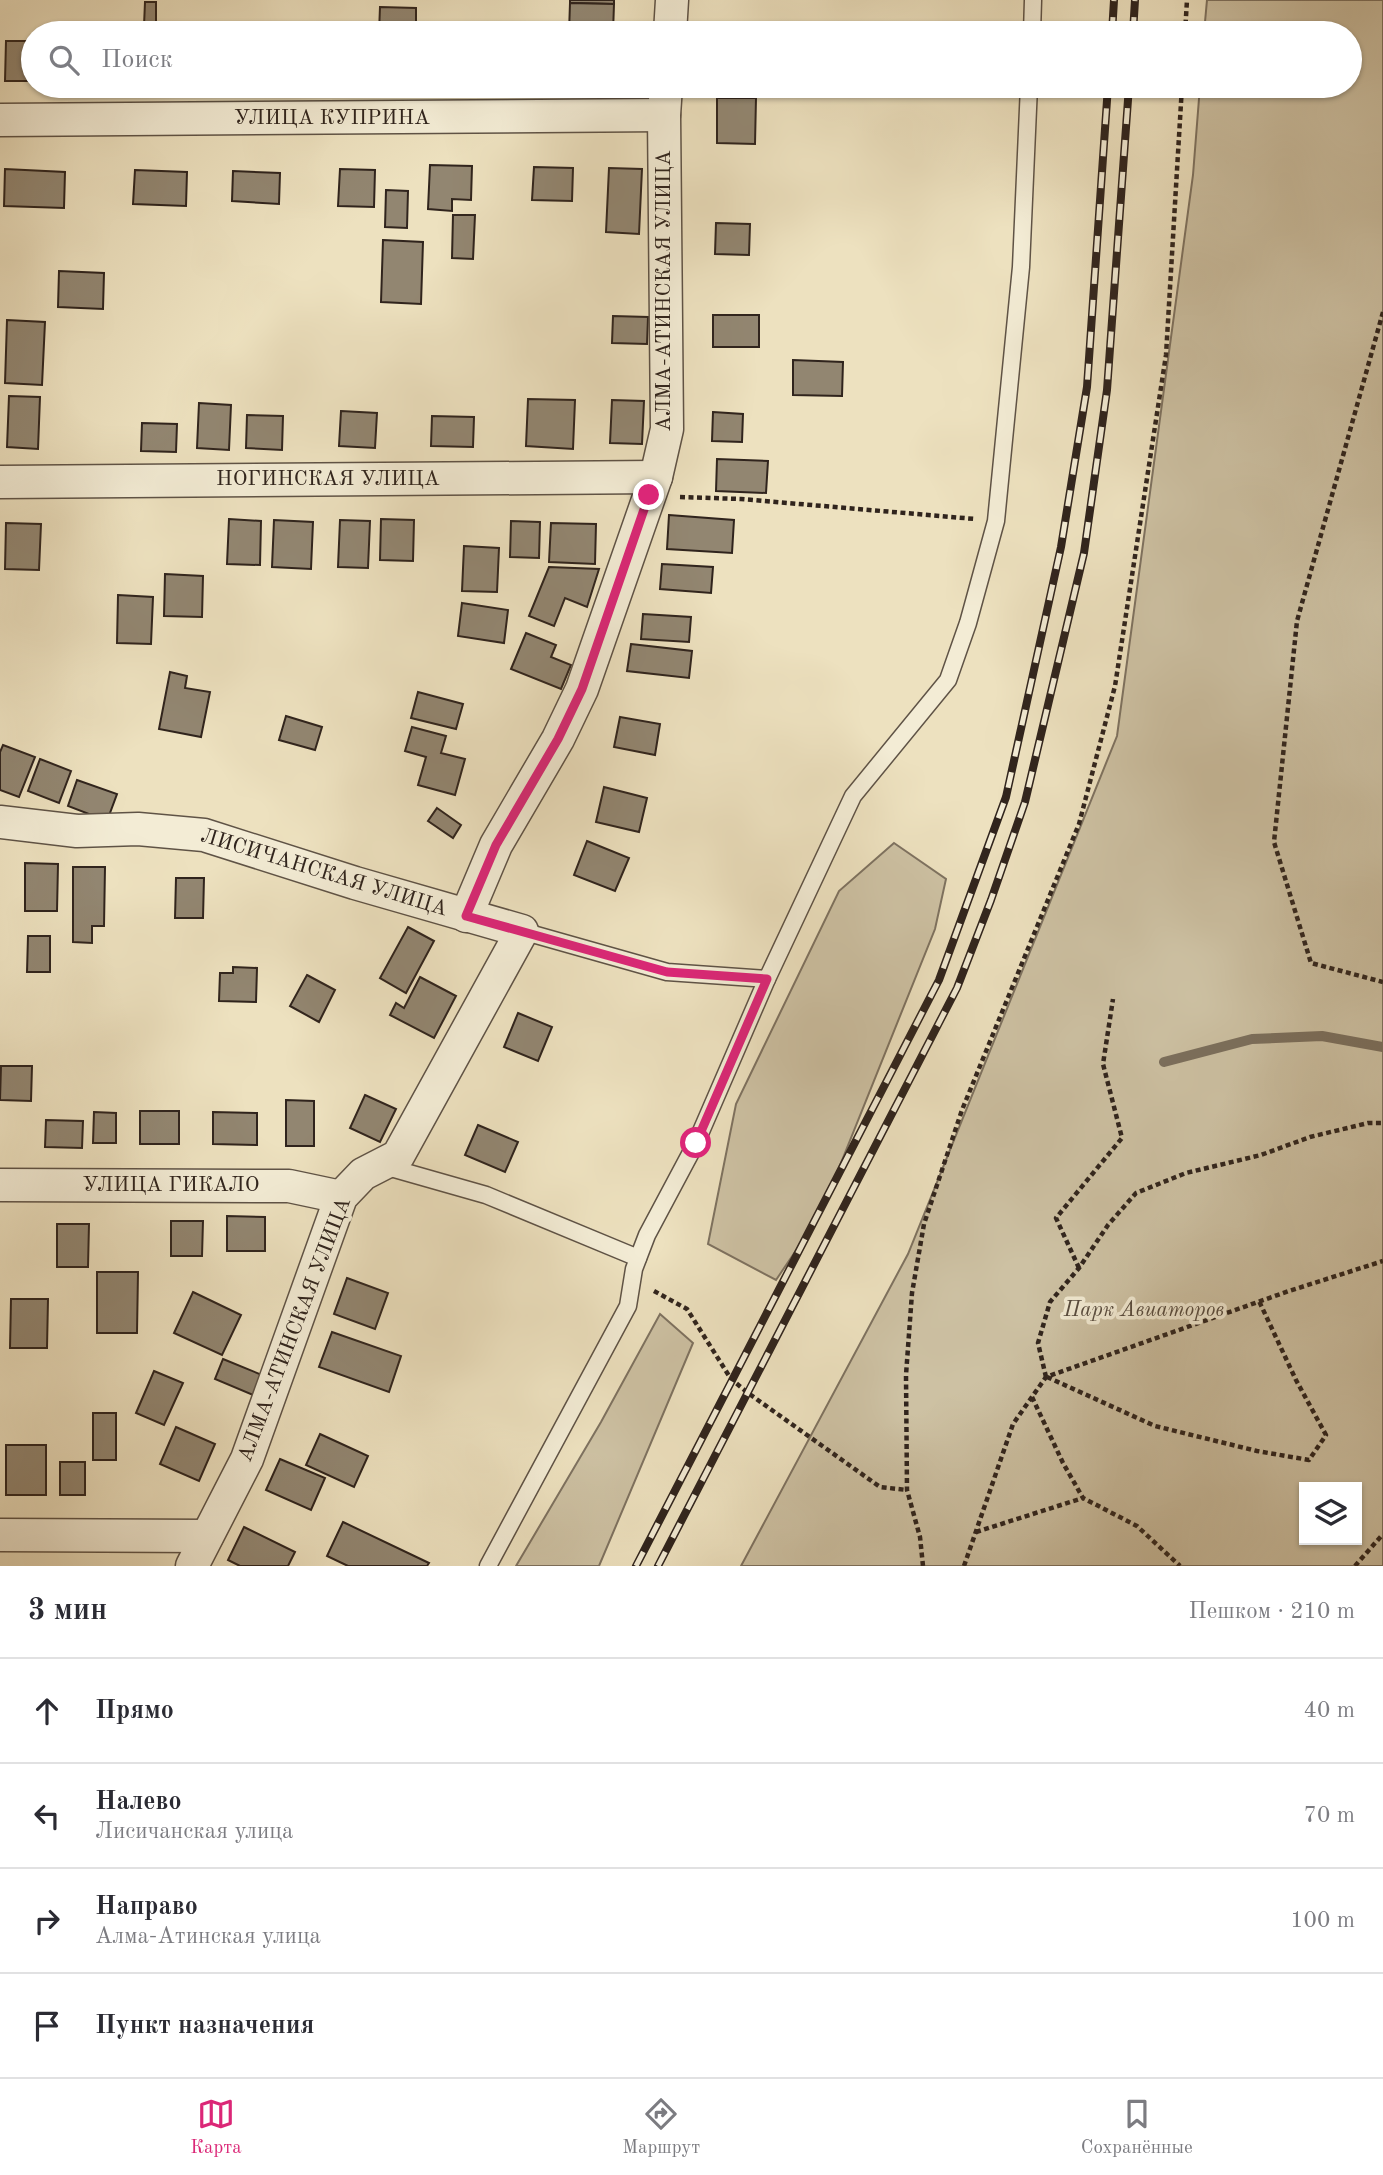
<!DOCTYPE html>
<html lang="ru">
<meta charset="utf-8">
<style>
body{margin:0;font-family:"Old Standard TT",serif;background:#f2f2f3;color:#2b2b33}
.controls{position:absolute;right:21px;bottom:21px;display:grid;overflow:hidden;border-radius:0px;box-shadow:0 2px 5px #0004}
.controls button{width:63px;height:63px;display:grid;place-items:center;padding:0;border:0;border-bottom:2px solid #e1e1e2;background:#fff;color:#2b2b33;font:35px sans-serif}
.stop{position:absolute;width:21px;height:21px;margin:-16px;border:5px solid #db2777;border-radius:50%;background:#fff}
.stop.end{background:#db2777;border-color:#fff;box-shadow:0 2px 7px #0008}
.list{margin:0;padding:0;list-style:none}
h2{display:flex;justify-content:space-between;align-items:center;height:91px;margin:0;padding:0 28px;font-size:30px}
h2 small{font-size:23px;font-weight:400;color:#7c7c81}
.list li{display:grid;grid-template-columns:46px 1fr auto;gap:21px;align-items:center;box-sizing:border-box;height:105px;padding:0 28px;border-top:2px solid #e1e1e2}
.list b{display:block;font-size:26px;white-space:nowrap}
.list p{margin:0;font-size:23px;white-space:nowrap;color:#7c7c81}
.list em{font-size:23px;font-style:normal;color:#7c7c81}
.icon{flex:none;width:38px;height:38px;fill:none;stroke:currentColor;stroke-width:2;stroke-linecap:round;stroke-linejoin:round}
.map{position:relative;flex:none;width:1383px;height:1566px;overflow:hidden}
.search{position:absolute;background:#fff;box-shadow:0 2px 5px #0004;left:21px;right:21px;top:21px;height:77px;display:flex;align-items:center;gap:18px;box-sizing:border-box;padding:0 24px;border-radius:38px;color:#7c7c81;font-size:26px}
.sheet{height:511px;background:#fff}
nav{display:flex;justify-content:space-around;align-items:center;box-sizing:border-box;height:98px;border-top:2px solid #e1e1e2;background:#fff;font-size:19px;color:#7c7c81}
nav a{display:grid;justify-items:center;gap:4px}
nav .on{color:#db2777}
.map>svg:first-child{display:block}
</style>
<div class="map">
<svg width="1383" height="1566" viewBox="0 0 1383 1566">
<rect width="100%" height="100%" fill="#ede1bf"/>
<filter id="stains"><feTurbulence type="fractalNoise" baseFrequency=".00286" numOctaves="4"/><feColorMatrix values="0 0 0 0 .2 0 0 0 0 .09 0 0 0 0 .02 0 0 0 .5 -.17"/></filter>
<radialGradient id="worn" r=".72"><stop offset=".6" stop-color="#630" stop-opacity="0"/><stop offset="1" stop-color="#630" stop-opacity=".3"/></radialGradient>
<!-- green -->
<g fill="#cdc1a3" stroke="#7e7260" stroke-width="2" fill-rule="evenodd">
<path d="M1207,0H1383V1566H741L908,1254L1117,736L1193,175L1200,86H1350V33H1204ZM1304,1487H1357V1540H1304Z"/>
<polygon points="894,843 946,879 935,929 820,1215 776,1280 708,1244 736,1104 839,891"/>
<polygon points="660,1314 693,1343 599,1566 516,1566 601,1422"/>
</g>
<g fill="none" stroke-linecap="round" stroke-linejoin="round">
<!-- stream -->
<polyline stroke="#7b6f5d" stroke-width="10" points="1164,1062 1252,1039 1322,1036 1383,1047"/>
</g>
<!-- building -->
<g fill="#928671" stroke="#30241d" stroke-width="2">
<polygon points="570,0 614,0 614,4 570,3"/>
<polygon points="145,2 156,2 156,26 144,26"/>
<polygon points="570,3 614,4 613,33 569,33"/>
<polygon points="380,7 416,8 416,33 379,33"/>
<polygon points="194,25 221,26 221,33 193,33"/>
<polygon points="523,25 558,26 557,33 523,33"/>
<polygon points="103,29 129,29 128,33 103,33"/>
<polygon points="243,30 280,31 279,33 243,33"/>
<polygon points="6,41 33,41 33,81 5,81"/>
<polygon points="717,98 756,98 755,144 717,143"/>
<polygon points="430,165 472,166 471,200 452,199 452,211 428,209"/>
<polygon points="534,167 573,168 572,201 532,200"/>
<polygon points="609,168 642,169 639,234 606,232"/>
<polygon points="5,169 65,172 64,208 4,206"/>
<polygon points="340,169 375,170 374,207 338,206"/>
<polygon points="135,170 187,172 186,206 133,204"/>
<polygon points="233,171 280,173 279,204 232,201"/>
<polygon points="386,190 408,191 407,228 385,227"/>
<polygon points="453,215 475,215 473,259 452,258"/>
<polygon points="716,223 750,224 749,255 715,254"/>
<polygon points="383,240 423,242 421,304 381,302"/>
<polygon points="59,271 104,273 103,309 58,307"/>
<rect x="713" y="315" width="46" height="32"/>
<polygon points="613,316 648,317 647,344 612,343"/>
<polygon points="7,320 45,322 42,385 5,383"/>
<polygon points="793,360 843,362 842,396 793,395"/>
<polygon points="9,396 40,397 38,449 7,447"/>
<polygon points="528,399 575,400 573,449 526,446"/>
<polygon points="612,400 644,401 642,444 610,443"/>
<polygon points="199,403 231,405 229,450 197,448"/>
<polygon points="341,411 377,413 375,448 339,446"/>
<polygon points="713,412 743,414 742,442 712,441"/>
<polygon points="247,415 283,416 282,450 246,448"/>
<polygon points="432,416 474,417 473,447 431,446"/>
<polygon points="142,423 177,424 176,452 141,451"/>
<polygon points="717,459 768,461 766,493 716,491"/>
<polygon points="669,515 734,520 732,553 667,549"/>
<polygon points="229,519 261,521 260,565 227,564"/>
<polygon points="381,519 414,520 413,561 380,560"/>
<polygon points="274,520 313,522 311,569 272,567"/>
<polygon points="340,520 370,521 368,568 338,567"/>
<polygon points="511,521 540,522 539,558 510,557"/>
<polygon points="6,523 41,524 39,570 5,569"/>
<polygon points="551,523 596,524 595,564 549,562"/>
<polygon points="464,546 499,548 497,592 462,591"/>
<polygon points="662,564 713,567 711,593 660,589"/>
<polygon points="549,567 599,569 587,607 565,598 554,626 529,616"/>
<polygon points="165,574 203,576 202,617 164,616"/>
<polygon points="118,595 153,597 151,644 117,643"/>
<polygon points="462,603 508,610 504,643 458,636"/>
<polygon points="643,614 691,617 689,642 641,639"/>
<polygon points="526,633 556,645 551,657 571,665 561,689 511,669"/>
<polygon points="631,644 692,651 689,678 627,671"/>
<polygon points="170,672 187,676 185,688 210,692 201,737 159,729"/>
<polygon points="418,692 463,704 456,729 411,718"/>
<polygon points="286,716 322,727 315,750 279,740"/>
<polygon points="620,717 660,724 655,755 614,747"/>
<polygon points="412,727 446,736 441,753 465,759 455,795 418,785 426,757 405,751"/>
<polygon points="3,745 35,757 19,797 0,790 0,752"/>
<polygon points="40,759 71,771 59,803 28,791"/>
<polygon points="77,780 117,794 107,821 68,806"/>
<polygon points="604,787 647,798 639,832 596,822"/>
<polygon points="437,808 461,825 453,838 428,821"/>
<polygon points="587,841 629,858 615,891 574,875"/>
<polygon points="25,863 58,864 57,911 25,911"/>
<polygon points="73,867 105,867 104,926 92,926 92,943 73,942"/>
<polygon points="176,878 204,878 203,918 175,918"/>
<polygon points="408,927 434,941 406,993 380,978"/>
<polygon points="28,936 50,936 50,972 27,972"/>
<polygon points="233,967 257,968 256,1002 219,1001 220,973 233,973"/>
<polygon points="307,975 335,990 319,1022 290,1006"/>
<polygon points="420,977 456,996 434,1038 390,1015 396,1003 404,1008"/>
<polygon points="518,1013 552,1027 538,1061 504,1047"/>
<polygon points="1,1066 32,1066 31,1101 0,1100"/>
<polygon points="365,1095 396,1109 380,1142 350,1128"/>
<polygon points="286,1100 314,1101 314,1146 286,1146"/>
<rect x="140" y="1111" width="39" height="33"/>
<polygon points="94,1112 116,1113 116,1143 93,1143"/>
<polygon points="213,1112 257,1113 257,1145 213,1144"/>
<polygon points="46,1120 83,1121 82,1148 45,1147"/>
<polygon points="478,1125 518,1142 505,1172 465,1155"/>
<polygon points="227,1216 265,1217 265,1251 227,1251"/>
<polygon points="171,1221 203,1221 202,1256 171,1256"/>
<polygon points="57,1224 89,1224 88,1267 57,1267"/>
<polygon points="97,1272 138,1272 137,1333 97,1333"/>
<polygon points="347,1278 388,1293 375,1329 334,1314"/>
<polygon points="193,1292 241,1315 222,1355 174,1333"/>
<polygon points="11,1299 48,1299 47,1348 10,1348"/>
<polygon points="332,1332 401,1356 389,1392 319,1367"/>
<polygon points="223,1359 262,1375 253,1395 215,1379"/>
<polygon points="154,1371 183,1383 164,1425 136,1413"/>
<rect x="93" y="1413" width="23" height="47"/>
<polygon points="176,1427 215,1444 199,1481 160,1464"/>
<polygon points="320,1434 368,1456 354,1487 306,1465"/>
<rect x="6" y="1445" width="40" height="50"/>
<polygon points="280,1459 325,1478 311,1510 266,1490"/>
<rect x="60" y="1462" width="25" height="33"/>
<polygon points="343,1522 429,1563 427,1566 348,1566 327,1556"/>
<polygon points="244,1527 295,1552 288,1566 240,1566 228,1560"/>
</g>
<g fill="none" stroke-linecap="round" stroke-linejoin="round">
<defs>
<g id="lane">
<polyline points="1032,33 1033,0"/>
<polyline points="522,931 667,972 767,979"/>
<polyline points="384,1166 486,1195 638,1258"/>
<polyline points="488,1566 628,1306 634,1269 647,1235 696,1143 767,979 853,796 948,680 968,623 996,521 1021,267 1029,86"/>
</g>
<g id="street">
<polyline points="670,33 672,0"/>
<polyline points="0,120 664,115"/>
<polyline points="0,482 656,477"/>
<polyline points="0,822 77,831 138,829 204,835 355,883 522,931 398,1156 363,1174 341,1197 247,1459 192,1566"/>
<polyline points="466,916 496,845 558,739 582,689 656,477 667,429 664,115 666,86"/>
<polyline points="0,1185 289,1186 341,1197"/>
<polyline points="0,1535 207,1536"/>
</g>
</defs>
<!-- lane casing -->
<use href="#lane" stroke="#5f5346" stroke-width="19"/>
<!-- street casing -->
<use href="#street" stroke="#5f5346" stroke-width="35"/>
<!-- path -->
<g stroke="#30241d" stroke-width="4.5" stroke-dasharray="5 3.5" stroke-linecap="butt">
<polyline points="1185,33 1187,0"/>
<polyline points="1383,312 1297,621 1274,842 1311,963 1383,982"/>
<polyline points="680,497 741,499 975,519"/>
<polyline points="1079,1268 1056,1218 1122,1138 1103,1064 1113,999"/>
<polyline points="654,1291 687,1309 731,1379 748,1393 880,1487 907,1490"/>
<polyline points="1046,1377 1038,1343 1050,1302 1079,1268 1108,1225 1136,1193 1186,1173 1261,1155 1310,1137 1368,1123 1383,1123"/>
<polyline points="1047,1377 1155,1426 1257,1451 1309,1460 1326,1435 1296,1380 1259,1301"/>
<polyline points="1032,1397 1063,1463 1083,1498 1137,1526 1180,1566"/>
<polyline points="976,1532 1083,1498"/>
<polyline points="923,1566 920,1537 907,1490 906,1375 912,1293 924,1224 962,1110 1079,824 1115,686 1166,355 1182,86"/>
<polyline points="964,1566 1013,1424 1046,1377 1289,1291 1383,1261"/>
<polyline points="1355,1566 1383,1534"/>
</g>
<!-- lane -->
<use href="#lane" stroke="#f3ecd5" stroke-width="16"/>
<!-- street -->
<use href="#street" stroke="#f3ecd5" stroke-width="32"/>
<defs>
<g id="rail">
<polyline points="1112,33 1114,0"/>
<polyline points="1133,33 1135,0"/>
<polyline points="636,1566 939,980 1006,797 1061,547 1087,387 1108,86"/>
<polyline points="658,1566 957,988 991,900 1025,802 1084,553 1107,390 1129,86"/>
</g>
</defs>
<!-- rail casing -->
<use href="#rail" stroke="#30241d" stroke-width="8"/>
<!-- rail -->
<use href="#rail" stroke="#f3ecd5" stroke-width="5" stroke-dasharray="16" stroke-linecap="butt"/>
</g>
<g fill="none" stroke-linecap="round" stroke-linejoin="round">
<!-- route -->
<polyline stroke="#db2777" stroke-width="9" points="649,495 582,689 558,739 496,845 466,916 667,972 767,979 696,1143"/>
</g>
<g text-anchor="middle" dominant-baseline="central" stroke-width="7" stroke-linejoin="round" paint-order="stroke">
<!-- street labels -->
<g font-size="21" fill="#30241d" stroke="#f3ecd5">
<text x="332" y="118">УЛИЦА КУПРИНА</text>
<text transform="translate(664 291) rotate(-90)">АЛМА-АТИНСКАЯ УЛИЦА</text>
<text x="328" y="479">НОГИНСКАЯ УЛИЦА</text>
<text transform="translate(324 873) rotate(17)">ЛИСИЧАНСКАЯ УЛИЦА</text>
<text x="171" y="1185">УЛИЦА ГИКАЛО</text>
<text transform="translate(295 1330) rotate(-69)">АЛМА-АТИНСКАЯ УЛИЦА</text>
</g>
<!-- park labels -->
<g font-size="21" font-style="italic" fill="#574b3e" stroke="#f3ecd5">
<text x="1144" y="1310">Парк Авиаторов</text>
</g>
</g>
<rect width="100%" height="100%" filter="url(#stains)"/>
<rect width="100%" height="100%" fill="url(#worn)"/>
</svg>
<div class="controls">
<button><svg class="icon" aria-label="layers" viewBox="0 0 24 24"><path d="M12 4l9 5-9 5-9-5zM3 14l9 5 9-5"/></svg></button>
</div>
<div class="stop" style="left:696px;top:1143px"></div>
<div class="stop end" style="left:649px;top:495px"></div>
<div class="search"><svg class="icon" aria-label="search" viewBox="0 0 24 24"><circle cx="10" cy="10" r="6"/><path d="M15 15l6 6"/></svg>Поиск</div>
</div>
<section class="sheet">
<h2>3 мин<small>Пешком · 210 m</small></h2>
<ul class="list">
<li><svg class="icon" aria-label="ahead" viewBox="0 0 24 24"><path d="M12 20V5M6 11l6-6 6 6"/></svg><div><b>Прямо</b></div><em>40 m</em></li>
<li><svg class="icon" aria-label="left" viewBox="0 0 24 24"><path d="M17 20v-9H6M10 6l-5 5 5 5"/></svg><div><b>Налево</b><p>Лисичанская улица</p></div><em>70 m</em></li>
<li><svg class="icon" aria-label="right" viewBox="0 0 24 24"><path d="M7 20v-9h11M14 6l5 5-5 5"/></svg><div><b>Направо</b><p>Алма-Атинская улица</p></div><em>100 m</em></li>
<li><svg class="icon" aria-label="arrive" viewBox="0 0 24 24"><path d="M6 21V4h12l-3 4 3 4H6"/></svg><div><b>Пункт назначения</b></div></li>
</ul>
</section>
<nav>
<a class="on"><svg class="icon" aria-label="map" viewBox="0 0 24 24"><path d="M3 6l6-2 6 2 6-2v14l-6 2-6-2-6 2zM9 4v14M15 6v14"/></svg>Карта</a>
<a><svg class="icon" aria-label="directions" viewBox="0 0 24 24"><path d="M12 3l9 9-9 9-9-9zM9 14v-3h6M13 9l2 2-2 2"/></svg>Маршрут</a>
<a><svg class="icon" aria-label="saved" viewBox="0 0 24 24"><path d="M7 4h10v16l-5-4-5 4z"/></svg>Сохранённые</a>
</nav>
